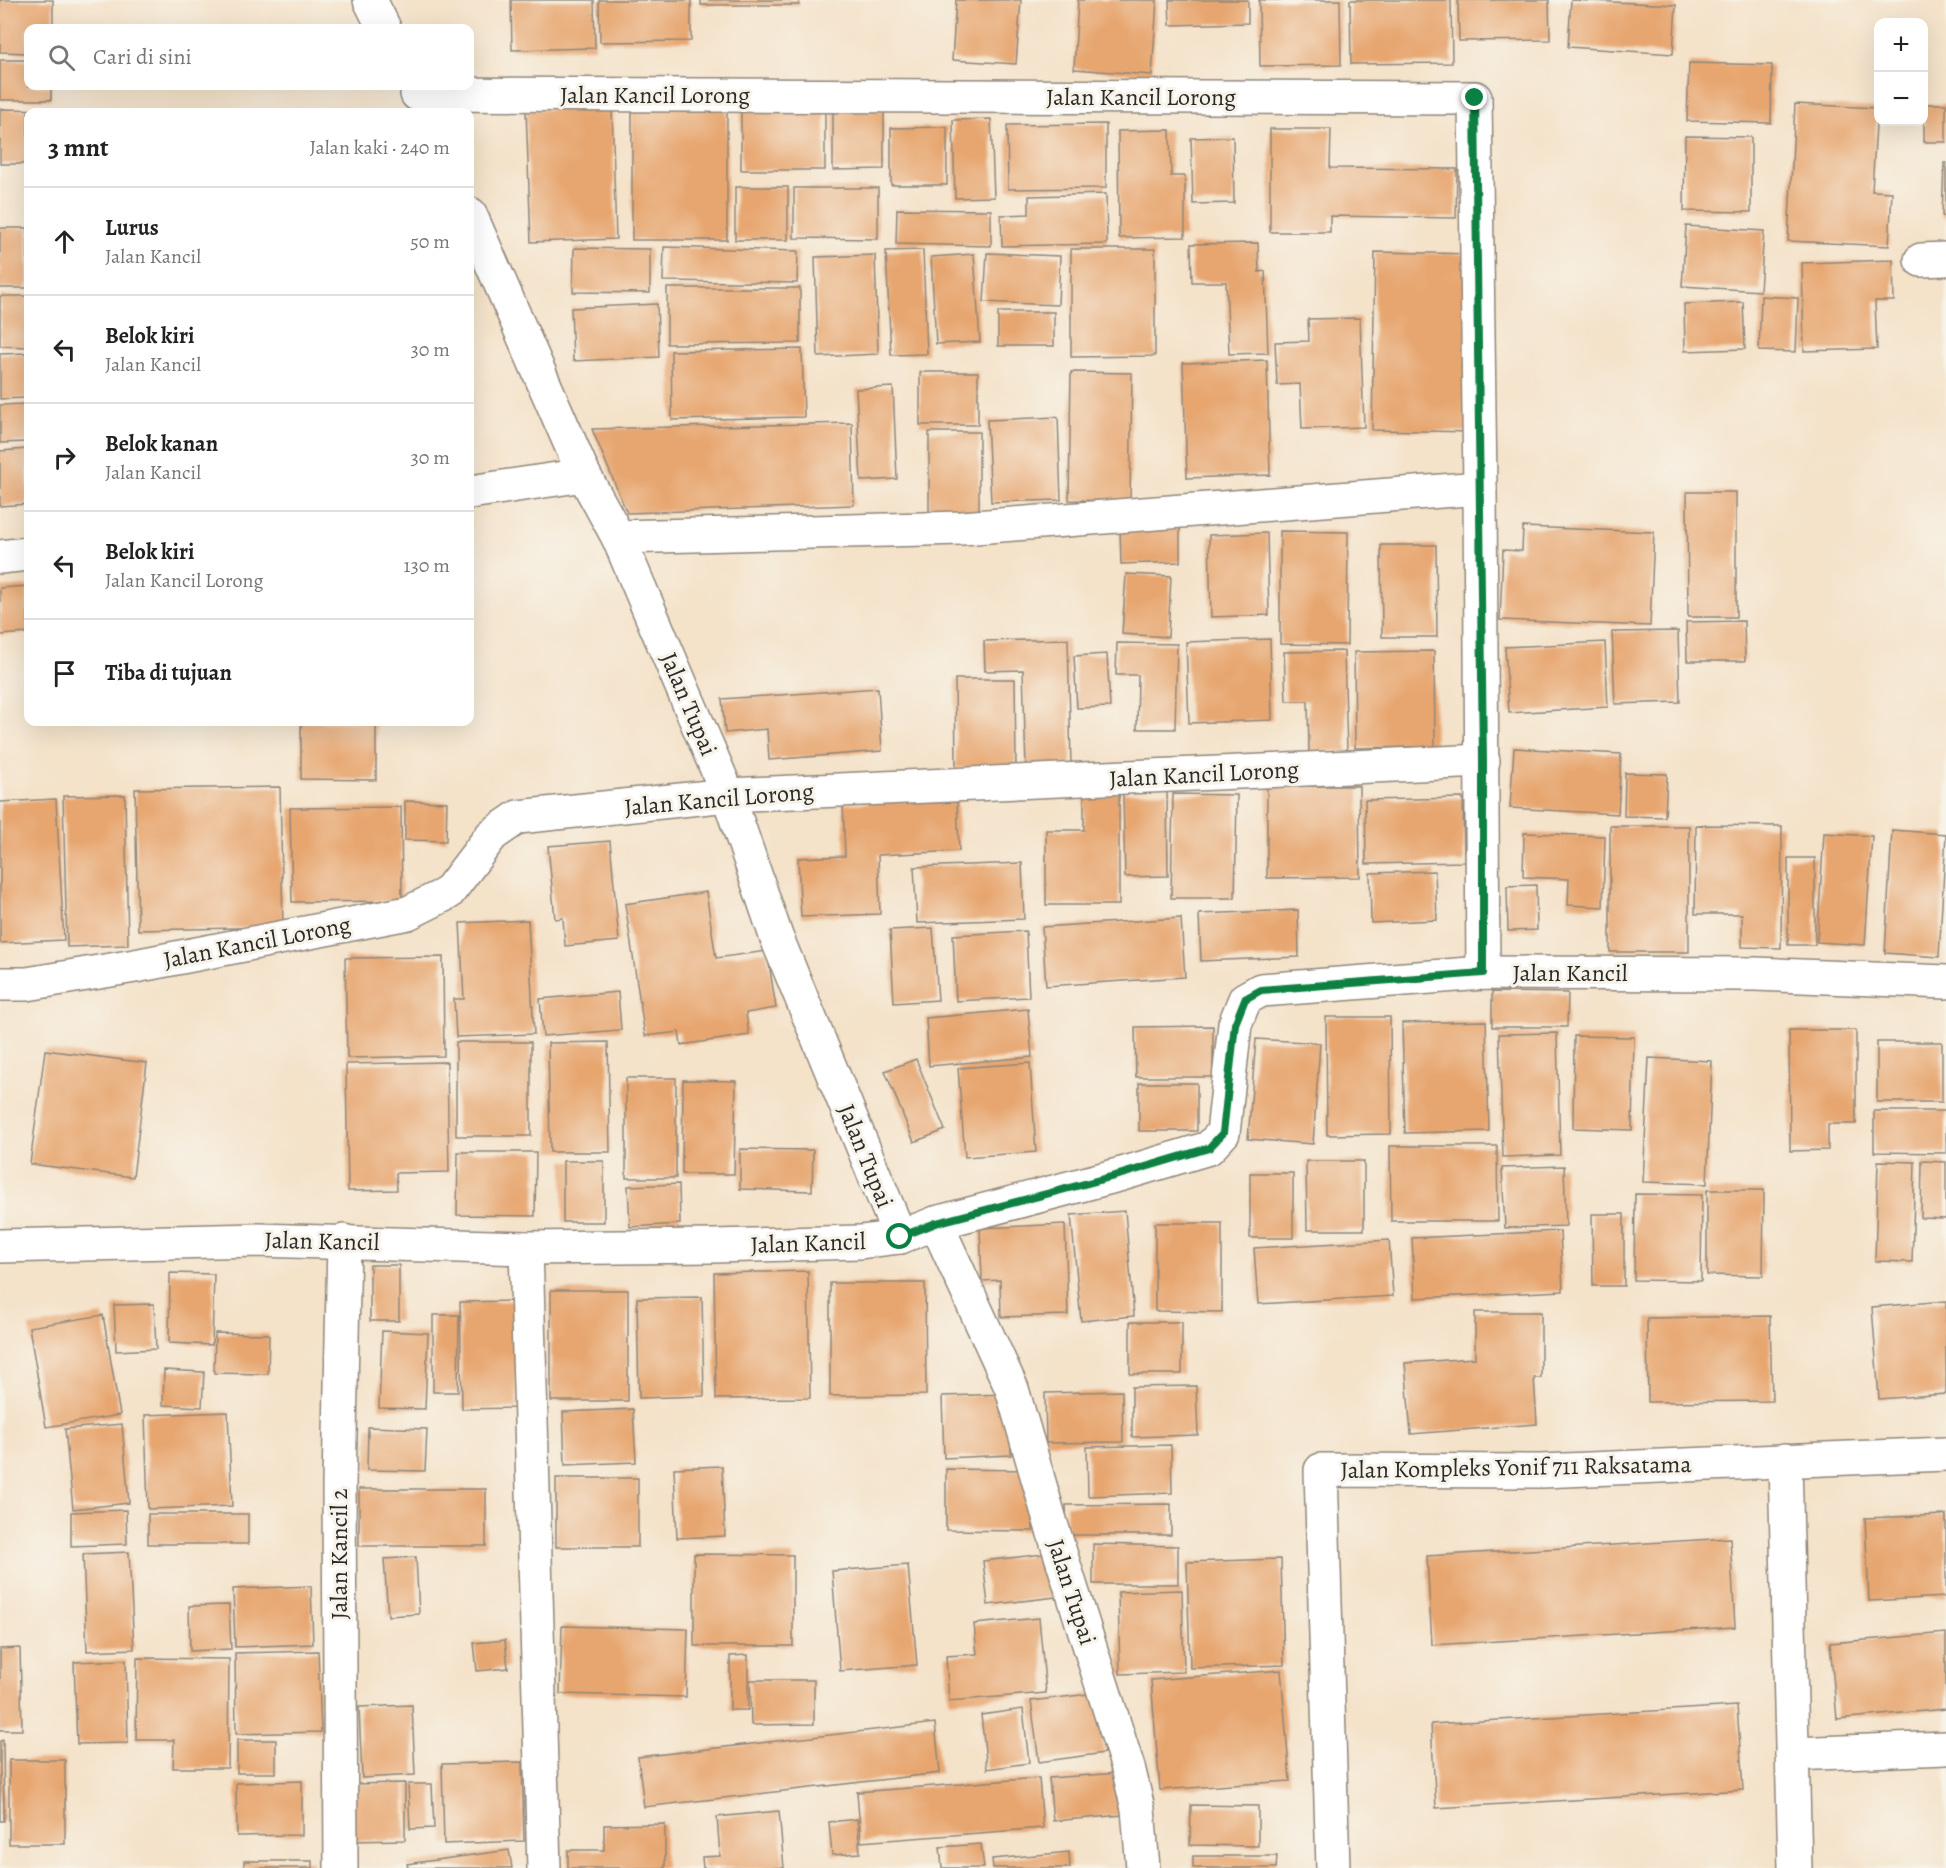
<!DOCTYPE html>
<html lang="id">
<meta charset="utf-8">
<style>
body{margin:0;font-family:Alegreya,serif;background:#f6f6f6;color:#222}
.controls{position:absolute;right:18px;top:18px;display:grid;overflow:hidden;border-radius:12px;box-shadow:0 6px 24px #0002}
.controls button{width:54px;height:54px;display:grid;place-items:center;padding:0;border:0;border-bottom:2px solid #e0e0e0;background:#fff;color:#222;font:30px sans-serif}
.stop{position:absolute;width:18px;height:18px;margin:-14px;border:4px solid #0b8043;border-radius:50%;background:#fff}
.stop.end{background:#0b8043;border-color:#fff;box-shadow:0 2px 6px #0008}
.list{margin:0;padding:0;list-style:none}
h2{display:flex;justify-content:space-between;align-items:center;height:78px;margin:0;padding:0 24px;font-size:26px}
h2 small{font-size:20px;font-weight:400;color:#767676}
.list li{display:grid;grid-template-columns:39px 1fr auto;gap:18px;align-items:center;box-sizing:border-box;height:108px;padding:0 24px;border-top:2px solid #e0e0e0}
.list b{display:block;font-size:22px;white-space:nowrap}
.list p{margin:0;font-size:20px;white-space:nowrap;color:#767676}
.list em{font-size:20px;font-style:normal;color:#767676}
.icon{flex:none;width:33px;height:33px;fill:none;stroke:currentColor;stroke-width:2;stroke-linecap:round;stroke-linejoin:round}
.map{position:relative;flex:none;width:1946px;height:1868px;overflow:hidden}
.search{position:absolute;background:#fff;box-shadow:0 6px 24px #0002;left:24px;top:24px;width:450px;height:66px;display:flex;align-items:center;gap:15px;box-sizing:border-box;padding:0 21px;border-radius:12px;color:#767676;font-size:22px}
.panel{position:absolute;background:#fff;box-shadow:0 6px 24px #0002;left:24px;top:108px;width:450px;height:618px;border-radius:12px}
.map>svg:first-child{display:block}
</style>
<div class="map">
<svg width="1946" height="1868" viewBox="0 0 1946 1868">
<rect width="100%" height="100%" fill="#f7f3e8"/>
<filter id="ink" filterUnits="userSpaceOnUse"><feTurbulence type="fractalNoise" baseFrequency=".0167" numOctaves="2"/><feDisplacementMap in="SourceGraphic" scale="12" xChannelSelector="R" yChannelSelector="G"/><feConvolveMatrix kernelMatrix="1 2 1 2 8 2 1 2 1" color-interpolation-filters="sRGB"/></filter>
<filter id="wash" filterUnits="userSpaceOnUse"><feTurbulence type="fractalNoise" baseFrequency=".008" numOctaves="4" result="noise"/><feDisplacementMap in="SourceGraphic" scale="24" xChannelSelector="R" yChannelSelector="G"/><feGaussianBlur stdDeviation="1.35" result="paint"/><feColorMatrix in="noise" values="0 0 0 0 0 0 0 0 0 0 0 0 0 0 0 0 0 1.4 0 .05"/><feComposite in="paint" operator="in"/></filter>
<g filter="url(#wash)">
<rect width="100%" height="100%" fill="#f4e2c9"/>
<g id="blocks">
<!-- building -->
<g fill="#e7a66f">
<polygon points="0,0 53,0 53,28 28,28 28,53 0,52"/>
<polygon points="511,0 594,0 595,48 512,50"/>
<polygon points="599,0 691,0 691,41 600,42"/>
<rect x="701" y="0" width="98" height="5"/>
<polygon points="956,0 1021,0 1016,64 952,60"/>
<polygon points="1078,0 1157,0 1152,75 1074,69"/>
<polygon points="1169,0 1248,0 1248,23 1170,25"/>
<polygon points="1259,0 1340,0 1341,65 1260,66"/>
<polygon points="1350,0 1451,0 1452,63 1351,64"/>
<polygon points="1458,0 1549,0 1550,40 1459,41"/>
<polygon points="1571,0 1676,5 1673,54 1568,47"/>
<polygon points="0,60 28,60 28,86 51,86 51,100 0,100"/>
<polygon points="1689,63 1772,65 1771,123 1687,121"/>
<rect x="741" y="104" width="84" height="66"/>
<polygon points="1795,104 1877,108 1872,191 1892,192 1889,246 1788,241"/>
<rect x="1924" y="104" width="22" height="38"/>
<rect x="632" y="105" width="95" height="135"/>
<polygon points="612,107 616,239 531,242 526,110"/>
<polygon points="0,109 51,110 51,112 28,112 28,164 0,164"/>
<polygon points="833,110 884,110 884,169 833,170"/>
<polygon points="991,119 994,197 955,198 953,120"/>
<polygon points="1106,124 1106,188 1008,189 1007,125"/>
<polygon points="947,127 947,185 891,185 891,128"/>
<polygon points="1270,129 1331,129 1330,168 1457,169 1456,218 1330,216 1330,232 1270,232"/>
<polygon points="1170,130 1171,176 1185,176 1185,237 1119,238 1118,131"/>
<polygon points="1685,136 1751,137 1751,212 1684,211"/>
<polygon points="1233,137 1234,203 1193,204 1191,138"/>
<polygon points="1944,163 1946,163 1946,217 1942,216"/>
<rect x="735" y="187" width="53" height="53"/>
<polygon points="794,188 878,188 878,239 794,238"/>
<polygon points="1106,194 1107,244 1002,246 1001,215 1029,214 1029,196"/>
<polygon points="897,209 991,210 991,246 896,244"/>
<polygon points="1686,226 1764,231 1760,291 1682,286"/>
<rect x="0" y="228" width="28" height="60"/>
<polygon points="1258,243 1259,272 1265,271 1268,353 1229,354 1226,282 1192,282 1191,244"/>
<polygon points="664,247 798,251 797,283 663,281"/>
<polygon points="574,248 650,249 650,293 573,292"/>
<polygon points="1071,249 1155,249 1155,356 1071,357"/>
<polygon points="923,250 927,354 891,355 886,251"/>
<polygon points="1375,252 1476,254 1473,432 1372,430"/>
<polygon points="987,253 1060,256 1058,305 984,302"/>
<polygon points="974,254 980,342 936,344 931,257"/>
<polygon points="875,255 878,354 818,357 815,257"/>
<polygon points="1893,260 1894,301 1875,301 1877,349 1804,351 1802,263"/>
<polygon points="667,288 800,288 800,343 667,344"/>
<polygon points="0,296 28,296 28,347 0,346"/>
<polygon points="1761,296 1798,298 1796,352 1759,351"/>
<polygon points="1743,302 1745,349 1685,351 1684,304"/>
<polygon points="657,304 659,357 573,361 571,308"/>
<rect x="998" y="312" width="56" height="34"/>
<polygon points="1360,318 1364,427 1302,429 1300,384 1277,385 1275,342 1309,341 1308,319"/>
<polygon points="802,349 804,417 672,420 671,351"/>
<polygon points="28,353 28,398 0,399 0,354"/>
<polygon points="1267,360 1270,475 1187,478 1183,363"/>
<rect x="920" y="372" width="58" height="53"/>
<polygon points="1071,372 1132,373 1130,501 1069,500"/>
<polygon points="893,387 897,479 861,481 856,389"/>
<polygon points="28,404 28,442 0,443 0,405"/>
<polygon points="1058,417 1061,500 991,502 987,420"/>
<polygon points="852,423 854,505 627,513 592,429"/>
<rect x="929" y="432" width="50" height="80"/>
<polygon points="28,449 28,504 0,506 0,451"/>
<polygon points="1687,492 1736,492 1736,617 1688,617"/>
<polygon points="1180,525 1180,562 1121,564 1120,526"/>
<polygon points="1523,527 1654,532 1650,626 1500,620 1503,550 1522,551"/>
<polygon points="1280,531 1348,532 1347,645 1280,644"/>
<polygon points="1267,533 1269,615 1211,617 1209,535"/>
<polygon points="1381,545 1436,545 1437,637 1382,637"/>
<polygon points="1126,574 1171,576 1168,637 1122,634"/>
<polygon points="28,586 28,633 0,635 0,588"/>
<polygon points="1744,621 1745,661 1687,661 1686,622"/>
<polygon points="1678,631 1680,702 1615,704 1612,632"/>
<polygon points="1068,639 1071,765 1026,767 1023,670 985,671 984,641"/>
<polygon points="1270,639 1272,720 1189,723 1186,642"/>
<polygon points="1605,642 1608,707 1509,713 1505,647"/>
<polygon points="1117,643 1177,644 1175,729 1137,729 1138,675 1116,675"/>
<polygon points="1344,651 1347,751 1309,752 1308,701 1286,701 1284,652"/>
<polygon points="1434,651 1435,747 1355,748 1354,652"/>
<polygon points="1107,654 1110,707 1077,708 1074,656"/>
<polygon points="955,679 1015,679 1016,767 956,768"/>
<polygon points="878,688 882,751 769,760 767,729 725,733 722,699"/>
<polygon points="301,722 376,722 376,780 301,779"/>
<polygon points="1514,748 1621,754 1618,814 1510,808"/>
<polygon points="1625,773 1667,774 1665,817 1624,816"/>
<polygon points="1267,786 1359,786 1360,877 1267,878"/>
<polygon points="280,787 283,927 138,930 135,789"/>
<polygon points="1084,792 1119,792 1119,905 1046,905 1046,830 1084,830"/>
<polygon points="1167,792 1168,876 1125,877 1123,793"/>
<polygon points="1173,794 1237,795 1235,898 1171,898"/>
<polygon points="125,795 128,945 67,947 63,796"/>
<polygon points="957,798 959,851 878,855 880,914 801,917 798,858 845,856 843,804"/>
<polygon points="1463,798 1464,862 1366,864 1365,800"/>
<polygon points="56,799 64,940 0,943 0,802"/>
<polygon points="405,801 447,802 446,841 405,840"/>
<polygon points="401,807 402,901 292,902 290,808"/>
<polygon points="1696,825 1782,826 1781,948 1742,947 1742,914 1695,914"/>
<rect x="1610" y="826" width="79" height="126"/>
<polygon points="1892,830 1946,834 1939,957 1885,953"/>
<polygon points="1524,833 1605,836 1603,907 1568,905 1569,879 1523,877"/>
<polygon points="1824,833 1872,836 1865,945 1817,942"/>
<polygon points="610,841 619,941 565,946 563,918 555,919 548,846"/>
<rect x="1788" y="858" width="27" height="87"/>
<polygon points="1022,863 1024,919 917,923 914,867"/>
<polygon points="1435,871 1437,920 1371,923 1370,873"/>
<polygon points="1536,885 1537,930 1508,931 1507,886"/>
<polygon points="706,892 716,958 767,951 776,1008 746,1013 749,1035 681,1045 679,1032 645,1036 625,904"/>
<polygon points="1298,910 1299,957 1201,961 1199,914"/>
<polygon points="1181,918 1185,977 1046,986 1042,927"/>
<polygon points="528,920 534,1034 456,1037 454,999 464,999 460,923"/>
<polygon points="933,928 938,1000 894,1003 890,930"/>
<polygon points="1026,931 1029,997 956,1001 953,935"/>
<polygon points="443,957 444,1056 347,1058 345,958"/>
<polygon points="618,992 621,1030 543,1036 540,999"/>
<polygon points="1492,992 1568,993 1567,1027 1492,1027"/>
<polygon points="1028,1009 1032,1057 929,1066 926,1018"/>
<polygon points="1326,1017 1390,1017 1391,1134 1327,1135"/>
<polygon points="1486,1021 1489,1131 1405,1133 1402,1023"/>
<polygon points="1213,1026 1213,1077 1136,1077 1135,1027"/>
<polygon points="1789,1030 1856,1030 1856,1124 1828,1124 1828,1150 1790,1151"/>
<polygon points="1557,1033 1560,1155 1503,1157 1499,1034"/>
<polygon points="1574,1036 1634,1037 1632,1130 1573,1128"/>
<polygon points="1256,1039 1320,1043 1313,1144 1248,1139"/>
<rect x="456" y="1042" width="75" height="94"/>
<polygon points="608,1042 610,1152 550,1152 548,1043"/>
<rect x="1877" y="1042" width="65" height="60"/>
<polygon points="45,1050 147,1063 133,1177 30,1164"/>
<polygon points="1649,1058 1712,1061 1707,1184 1643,1182"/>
<polygon points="916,1059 945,1130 914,1142 885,1071"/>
<polygon points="447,1062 449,1172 396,1173 397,1190 348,1191 346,1064"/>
<polygon points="1030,1063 1036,1152 965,1157 958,1068"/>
<rect x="626" y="1078" width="50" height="100"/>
<polygon points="683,1080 736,1081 734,1174 682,1174"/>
<rect x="1139" y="1083" width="58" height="48"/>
<polygon points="1874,1111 1946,1111 1946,1153 1874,1152"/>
<polygon points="1390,1146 1497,1146 1498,1221 1391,1221"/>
<polygon points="740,1149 813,1150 812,1191 740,1189"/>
<polygon points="458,1152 536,1152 535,1216 457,1215"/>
<rect x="563" y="1161" width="41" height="61"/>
<polygon points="1306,1161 1364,1161 1364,1230 1307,1230"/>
<polygon points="1878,1161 1915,1162 1912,1262 1875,1261"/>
<polygon points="1922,1161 1946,1162 1946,1219 1921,1218"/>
<polygon points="1564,1166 1566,1226 1505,1228 1502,1168"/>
<rect x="1250" y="1173" width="43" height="65"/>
<polygon points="679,1184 680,1224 630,1227 628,1186"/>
<polygon points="1707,1190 1764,1190 1763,1276 1707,1275"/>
<polygon points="1635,1194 1702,1195 1701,1281 1634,1280"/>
<polygon points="1125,1211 1134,1316 1081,1321 1071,1215"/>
<polygon points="1592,1214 1624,1214 1624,1286 1593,1286"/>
<polygon points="1155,1223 1222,1223 1222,1312 1155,1311"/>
<polygon points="1065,1224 1068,1315 1001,1317 1000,1280 982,1281 980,1228"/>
<polygon points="1560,1231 1563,1291 1415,1298 1412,1238"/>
<polygon points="1389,1240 1393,1296 1258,1304 1254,1248"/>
<rect x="370" y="1265" width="29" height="56"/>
<polygon points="808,1271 810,1398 716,1399 714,1273"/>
<polygon points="170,1273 214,1274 212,1345 169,1343"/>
<polygon points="830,1283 925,1283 926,1395 830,1396"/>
<rect x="551" y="1290" width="77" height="111"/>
<polygon points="702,1297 704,1396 639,1398 637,1298"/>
<polygon points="515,1301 517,1408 462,1409 460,1302"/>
<polygon points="1946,1301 1946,1394 1879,1399 1872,1307"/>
<polygon points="154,1304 156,1349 116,1351 114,1305"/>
<polygon points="1475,1312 1541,1312 1541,1378 1534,1378 1537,1424 1411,1434 1405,1363 1475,1358"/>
<polygon points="103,1315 120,1415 46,1427 29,1327"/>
<polygon points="433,1315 459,1315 458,1392 433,1392"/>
<polygon points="1770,1316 1772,1401 1648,1402 1647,1318"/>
<rect x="1130" y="1322" width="52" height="52"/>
<polygon points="382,1331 428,1333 425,1409 379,1408"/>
<polygon points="215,1333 269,1334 268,1374 214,1373"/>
<polygon points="164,1370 204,1372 202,1407 163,1405"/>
<polygon points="1196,1386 1198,1435 1132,1437 1132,1387"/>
<polygon points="1122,1391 1123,1442 1046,1443 1045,1393"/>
<polygon points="1009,1394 1011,1455 944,1458 942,1396"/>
<polygon points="633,1409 636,1462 565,1465 563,1412"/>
<polygon points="228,1412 232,1506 148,1509 145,1415"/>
<polygon points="122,1424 129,1503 73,1509 65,1429"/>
<polygon points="368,1427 427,1429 425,1471 367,1470"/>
<polygon points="1171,1445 1172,1493 1088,1496 1087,1447"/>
<polygon points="722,1466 725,1536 677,1538 674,1468"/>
<polygon points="946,1469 1034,1470 1033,1531 946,1530"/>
<rect x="556" y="1478" width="82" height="69"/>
<rect x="359" y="1489" width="127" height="57"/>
<polygon points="1171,1504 1171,1535 1067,1535 1066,1505"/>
<polygon points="126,1510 127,1544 71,1546 71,1512"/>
<rect x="148" y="1514" width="100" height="30"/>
<polygon points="1946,1515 1946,1597 1869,1601 1865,1518"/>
<polygon points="1730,1538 1735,1627 1432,1645 1427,1556"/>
<polygon points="1093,1544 1178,1546 1178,1584 1093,1584"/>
<polygon points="129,1552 134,1649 87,1651 83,1554"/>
<polygon points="1052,1553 1056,1597 988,1605 983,1561"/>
<polygon points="694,1554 793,1555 793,1646 694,1646"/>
<polygon points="416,1557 419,1614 388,1616 384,1559"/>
<polygon points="1281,1559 1284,1665 1190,1668 1187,1562"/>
<polygon points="908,1565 917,1665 840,1671 832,1571"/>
<polygon points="311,1586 313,1644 235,1647 233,1589"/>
<polygon points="1182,1590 1184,1672 1120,1674 1118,1592"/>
<polygon points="229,1605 231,1649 190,1651 189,1606"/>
<polygon points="1039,1618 1046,1693 949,1701 946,1656 977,1654 974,1624"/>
<polygon points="562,1626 688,1629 686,1697 560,1694"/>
<polygon points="1946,1633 1946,1709 1837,1719 1830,1643"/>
<polygon points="505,1640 508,1668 477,1671 474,1643"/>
<polygon points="20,1648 22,1730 0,1730 0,1649"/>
<polygon points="318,1651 321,1732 236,1734 235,1653"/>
<polygon points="748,1655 748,1710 730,1710 730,1656"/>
<polygon points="137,1658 229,1659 228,1768 173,1768 174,1740 136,1740"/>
<polygon points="126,1660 128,1743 77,1744 74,1662"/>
<polygon points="1281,1670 1290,1781 1160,1790 1151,1680"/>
<polygon points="750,1680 814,1680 814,1724 751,1725"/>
<polygon points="1097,1693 1104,1753 1039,1762 1031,1701"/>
<polygon points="412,1705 415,1775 362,1778 359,1707"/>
<polygon points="1737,1706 1743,1790 1436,1808 1431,1724"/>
<polygon points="1023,1709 1029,1763 987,1769 981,1715"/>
<polygon points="935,1723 940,1773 644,1807 638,1757"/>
<polygon points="3,1740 4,1821 0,1821 0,1741"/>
<rect x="237" y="1740" width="39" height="33"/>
<rect x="9" y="1760" width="56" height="84"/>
<polygon points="522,1762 524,1841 444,1844 442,1764"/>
<polygon points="1119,1773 1123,1815 1053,1821 1049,1778"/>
<polygon points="1039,1778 1043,1828 861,1842 857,1792"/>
<polygon points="302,1781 302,1835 237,1836 236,1783"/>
<polygon points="405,1783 405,1840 352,1841 351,1784"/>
<polygon points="408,1784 432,1784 434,1828 410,1829"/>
<polygon points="1191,1805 1258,1806 1258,1846 1190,1845"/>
<polygon points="779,1811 784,1868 703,1868 702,1857 720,1856 717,1817"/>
<polygon points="857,1819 860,1853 832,1855 829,1822"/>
<polygon points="665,1824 665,1868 568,1868 568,1850 604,1850 604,1825"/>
<polygon points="981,1844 984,1868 942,1868 940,1847"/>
<polygon points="509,1850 512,1868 408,1868 407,1864"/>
<polygon points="1069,1852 1070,1868 993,1868 992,1859"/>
<polygon points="1193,1856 1277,1856 1276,1868 1193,1868"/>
<rect x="244" y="1861" width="68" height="7"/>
</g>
</g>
</g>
<g filter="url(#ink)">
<use href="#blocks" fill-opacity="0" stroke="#90867a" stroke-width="1.5"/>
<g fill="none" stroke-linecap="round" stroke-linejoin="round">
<defs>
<g id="street">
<polyline points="370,0 384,28"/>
<polyline points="417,94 1475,98 1480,488 1483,973"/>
<polyline points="470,214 584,475 618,537 728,795 776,936 900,1237"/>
<polyline points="1921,260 1946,259"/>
<polyline points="470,492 584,475"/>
<polyline points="618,537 962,528 1480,488"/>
<polyline points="0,557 28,554"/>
<polyline points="0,984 27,984 135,966 408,913 448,893 492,835 518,817 728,795 1483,761"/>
<polyline points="936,1223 1012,1389 1052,1527 1129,1771 1138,1809 1143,1868"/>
<polyline points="0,1246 258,1240 526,1248 714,1246 860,1242 900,1237 936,1223 1122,1174 1209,1148 1223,1133 1235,1024 1245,999 1261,990 1483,973 1755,974 1946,982"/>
<polyline points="526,1248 544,1868"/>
<polyline points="1785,1460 1795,1868"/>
<polyline points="1792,1754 1946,1748"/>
<polyline points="341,1868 339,1485 344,1241"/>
<polyline points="1333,1868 1321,1470 1541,1471 1946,1454"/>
</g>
</defs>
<!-- street casing -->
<use href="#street" stroke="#90867a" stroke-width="36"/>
<!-- street -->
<use href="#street" stroke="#fff" stroke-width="33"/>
</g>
</g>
<g fill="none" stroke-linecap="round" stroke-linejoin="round" filter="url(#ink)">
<!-- route -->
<polyline stroke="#0b8043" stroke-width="8" points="900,1237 936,1223 1122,1174 1209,1148 1223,1133 1235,1024 1245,999 1261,990 1483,973 1483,761 1475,98"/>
</g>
<g text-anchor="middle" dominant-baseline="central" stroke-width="6" stroke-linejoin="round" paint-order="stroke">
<!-- street labels -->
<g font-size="24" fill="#2b2b2b" stroke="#f7f3e8">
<text x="655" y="95">Jalan Kancil Lorong</text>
<text x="1141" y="97">Jalan Kancil Lorong</text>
<text transform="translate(689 704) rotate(67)">Jalan Tupai</text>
<text transform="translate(1204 774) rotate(-3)">Jalan Kancil Lorong</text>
<text transform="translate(719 799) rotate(-5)">Jalan Kancil Lorong</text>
<text transform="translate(257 942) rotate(-11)">Jalan Kancil Lorong</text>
<text x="1570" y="973">Jalan Kancil</text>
<text transform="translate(866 1156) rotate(68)">Jalan Tupai</text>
<text transform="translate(322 1241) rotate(1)">Jalan Kancil</text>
<text transform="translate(808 1243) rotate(-2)">Jalan Kancil</text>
<text transform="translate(1516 1467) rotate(-1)">Jalan Kompleks Yonif 711 Raksatama</text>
<text transform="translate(339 1554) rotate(-90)">Jalan Kancil 2</text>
<text transform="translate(1072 1592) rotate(72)">Jalan Tupai</text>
</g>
</g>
</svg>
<div class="controls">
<button>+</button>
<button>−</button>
</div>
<div class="stop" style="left:900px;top:1237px"></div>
<div class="stop end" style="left:1475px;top:98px"></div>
<div class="search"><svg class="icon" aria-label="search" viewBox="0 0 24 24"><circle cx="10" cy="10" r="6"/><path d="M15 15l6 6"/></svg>Cari di sini</div>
<section class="panel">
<h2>3 mnt<small>Jalan kaki · 240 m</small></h2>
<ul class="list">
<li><svg class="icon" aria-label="ahead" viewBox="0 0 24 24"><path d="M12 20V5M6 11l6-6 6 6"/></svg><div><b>Lurus</b><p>Jalan Kancil</p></div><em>50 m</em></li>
<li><svg class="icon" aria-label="left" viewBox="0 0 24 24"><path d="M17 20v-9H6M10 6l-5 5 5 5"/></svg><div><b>Belok kiri</b><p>Jalan Kancil</p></div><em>30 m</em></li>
<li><svg class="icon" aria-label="right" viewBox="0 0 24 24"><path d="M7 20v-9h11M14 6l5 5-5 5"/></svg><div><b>Belok kanan</b><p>Jalan Kancil</p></div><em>30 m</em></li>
<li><svg class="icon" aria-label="left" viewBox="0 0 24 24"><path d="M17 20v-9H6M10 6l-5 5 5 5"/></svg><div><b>Belok kiri</b><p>Jalan Kancil Lorong</p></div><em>130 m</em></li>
<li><svg class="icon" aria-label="arrive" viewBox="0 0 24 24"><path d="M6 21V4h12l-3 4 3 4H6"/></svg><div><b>Tiba di tujuan</b></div></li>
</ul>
</section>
</div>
